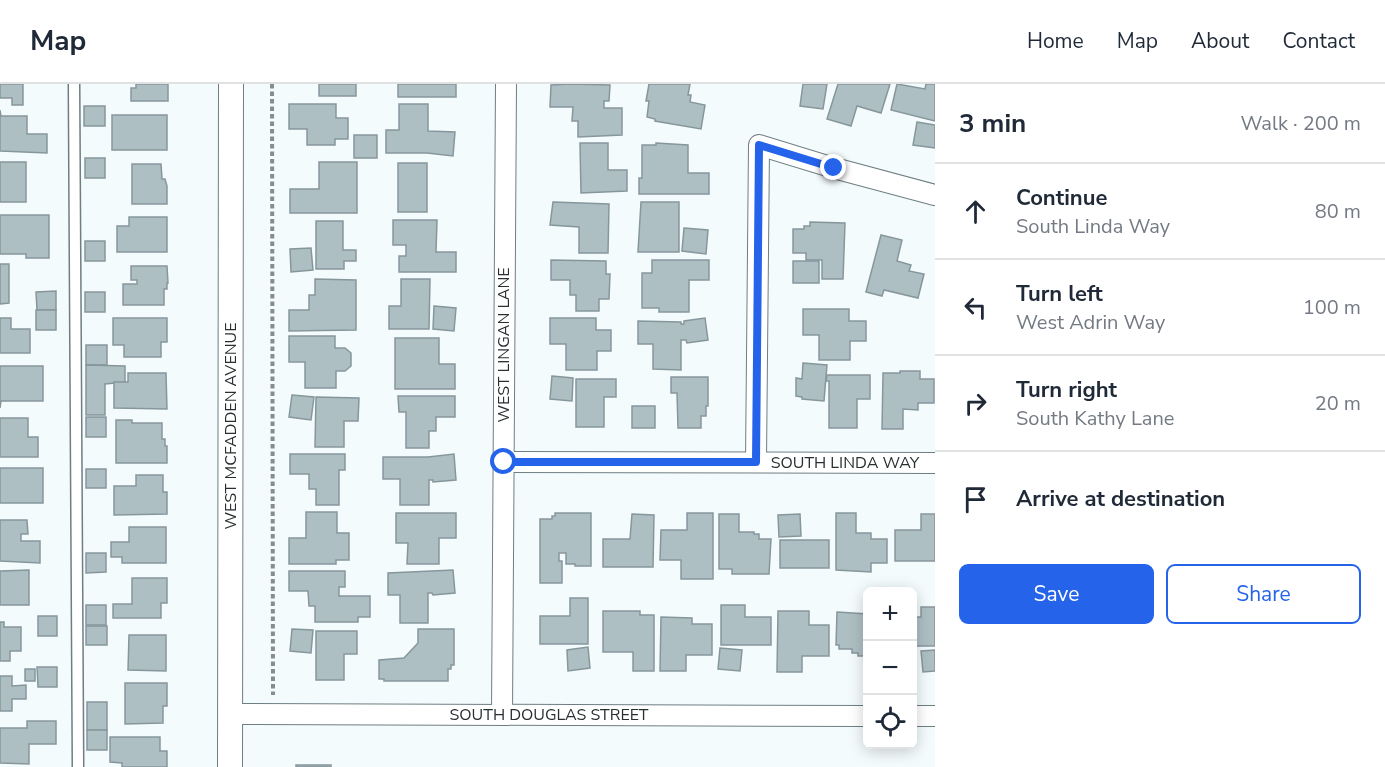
<!DOCTYPE html>
<meta charset="utf-8">
<style>
body{margin:0;font-family:"Nunito Sans",sans-serif;background:#f6f6f7;color:#1f2937}
.controls{position:absolute;right:18px;bottom:18px;display:grid;overflow:hidden;border-radius:9px;box-shadow:0 3px 15px #0003}
.controls button{width:54px;height:54px;display:grid;place-items:center;padding:0;border:0;border-bottom:2px solid #e0e1e3;background:#fff;color:#1f2937;font:30px sans-serif}
.stop{position:absolute;width:18px;height:18px;margin:-14px;border:4px solid #2563eb;border-radius:50%;background:#fff}
.stop.end{background:#2563eb;border-color:#fff;box-shadow:0 2px 6px #0008}
.list{margin:0;padding:0;list-style:none}
h2{display:flex;justify-content:space-between;align-items:center;height:78px;margin:0;padding:0 24px;font-size:26px}
h2 small{font-size:20px;font-weight:400;color:#747a83}
.list li{display:grid;grid-template-columns:39px 1fr auto;gap:18px;align-items:center;box-sizing:border-box;height:96px;padding:0 24px;border-top:2px solid #e0e1e3}
.list b{display:block;font-size:22px;white-space:nowrap}
.list p{margin:0;font-size:20px;white-space:nowrap;color:#747a83}
.list em{font-size:20px;font-style:normal;color:#747a83}
.actions{display:flex;gap:12px;padding:18px 24px}
.actions a{flex:1;padding:14px 0;border:2px solid #2563eb;border-radius:9px;text-align:center;font-size:21px;color:#2563eb}
.actions .main{background:#2563eb;color:#fff}
.icon{flex:none;width:33px;height:33px;fill:none;stroke:currentColor;stroke-width:2;stroke-linecap:round;stroke-linejoin:round}
.map{position:relative;flex:none;width:935px;height:683px;overflow:hidden}
header{display:flex;align-items:center;gap:36px;box-sizing:border-box;height:84px;padding:0 30px;background:#fff;border-bottom:2px solid #e0e1e3}
header strong{font-size:28px}
nav{display:flex;gap:33px;margin-inline-start:auto;font-size:21px}
main{display:flex}
aside{flex:1;background:#fff}
.map>svg:first-child{display:block}
</style>
<header>
<strong>Map</strong>
<nav><a>Home</a><a>Map</a><a>About</a><a>Contact</a></nav>
</header>
<main>
<div class="map">
<svg width="935" height="683" viewBox="0 0 935 683">
<rect width="100%" height="100%" fill="#f4fbfd"/>
<!-- building -->
<g fill="#aebfc4" stroke="#86979c" stroke-width="1.5">
<polygon points="0,0 23,0 23,21 12,21 12,14 0,14"/>
<polygon points="136,0 168,0 168,17 131,17 131,4 136,4"/>
<rect x="319" y="0" width="37" height="12"/>
<rect x="398" y="0" width="58" height="13"/>
<polygon points="570,0 610,1 609,17 604,17 604,24 622,24 622,51 578,53 578,37 572,37 573,23 550,23 551,1"/>
<polygon points="649,0 690,0 688,11 691,11 690,18 705,21 701,45 655,37 655,35 647,33 649,17 646,17"/>
<polygon points="803,0 827,0 823,25 800,22"/>
<polygon points="838,0 890,0 881,29 857,22 851,42 827,35"/>
<polygon points="897,0 925,5 926,0 935,0 935,37 891,26"/>
<polygon points="289,20 336,20 336,34 348,34 348,55 335,55 335,61 307,61 307,45 289,45"/>
<polygon points="399,20 428,20 428,47 455,48 453,72 427,69 386,69 386,46 399,46"/>
<rect x="84" y="22" width="21" height="20"/>
<polygon points="0,26 1,32 27,32 27,50 47,50 47,69 0,67"/>
<rect x="112" y="31" width="55" height="35"/>
<polygon points="917,38 935,41 935,64 913,61"/>
<rect x="354" y="51" width="23" height="23"/>
<polygon points="580,59 608,59 608,86 627,86 627,107 581,109"/>
<polygon points="656,59 688,61 688,89 709,89 709,110 639,110 639,94 642,94 642,61 656,61"/>
<rect x="85" y="74" width="20" height="20"/>
<rect x="0" y="78" width="26" height="40"/>
<polygon points="319,78 357,78 357,129 290,129 290,105 319,105"/>
<rect x="398" y="79" width="29" height="49"/>
<polygon points="132,80 161,80 162,95 165,95 167,102 167,120 132,120"/>
<polygon points="553,118 609,120 608,169 579,169 579,143 550,141"/>
<polygon points="641,118 679,118 679,168 638,168"/>
<polygon points="0,131 49,131 49,174 26,174 26,170 0,170"/>
<polygon points="129,133 167,133 167,168 117,168 117,142 129,142"/>
<polygon points="393,136 437,136 436,168 456,168 456,188 399,188 399,172 406,172 406,161 393,161"/>
<polygon points="316,137 343,137 343,166 356,166 356,177 344,177 344,185 316,185"/>
<polygon points="810,138 845,139 843,195 822,195 822,176 806,176 806,169 793,169 793,145 804,145 804,142 810,142"/>
<polygon points="684,144 708,146 706,170 682,167"/>
<polygon points="881,151 902,156 897,177 911,181 909,187 924,190 918,214 884,206 882,212 866,208"/>
<rect x="85" y="157" width="20" height="20"/>
<polygon points="311,164 313,186 291,188 290,165"/>
<polygon points="551,176 606,177 606,190 610,190 609,215 599,215 599,227 576,227 576,211 570,211 570,196 551,196"/>
<polygon points="652,176 709,176 709,196 689,196 689,228 659,228 659,224 642,224 642,189 652,189"/>
<rect x="793" y="177" width="26" height="22"/>
<polygon points="0,180 9,180 9,219 0,220"/>
<polygon points="131,182 167,182 168,199 167,199 167,205 164,205 164,221 123,221 123,200 137,200 137,196 131,196"/>
<polygon points="315,195 356,196 356,246 289,247 289,226 309,226 309,211 315,211"/>
<polygon points="401,195 430,195 429,245 389,245 389,222 401,222"/>
<polygon points="56,207 56,226 37,226 36,208"/>
<rect x="85" y="208" width="20" height="20"/>
<polygon points="434,222 456,224 454,247 433,245"/>
<polygon points="803,225 849,225 849,237 866,237 866,257 850,257 850,276 819,276 819,251 803,251"/>
<rect x="36" y="226" width="20" height="20"/>
<polygon points="0,234 11,234 11,245 30,245 30,269 0,269"/>
<polygon points="113,234 167,234 167,258 161,258 161,273 124,273 124,261 113,261"/>
<polygon points="550,234 596,234 596,246 611,246 611,267 597,267 597,286 566,286 566,260 550,260"/>
<polygon points="705,234 708,256 687,259 686,256 681,256 681,286 653,285 653,260 638,260 638,237 681,238 681,240 684,240 684,237"/>
<polygon points="289,252 335,252 335,264 345,264 351,269 351,282 345,287 336,287 336,304 305,304 305,278 289,278"/>
<polygon points="395,254 439,254 439,280 455,280 455,305 395,305"/>
<rect x="86" y="261" width="21" height="20"/>
<polygon points="803,279 827,281 824,317 802,315 802,313 796,312 796,294 802,295"/>
<polygon points="86,281 125,282 125,298 105,300 105,331 86,331"/>
<polygon points="0,282 43,282 43,317 1,317 0,324"/>
<polygon points="900,287 920,287 920,295 934,295 934,319 918,319 918,326 903,325 903,345 882,345 883,289 900,289"/>
<polygon points="128,289 166,289 167,325 114,324 114,298 128,298"/>
<polygon points="827,291 870,291 870,315 857,315 857,344 829,344 829,297 826,297"/>
<polygon points="552,292 573,294 572,317 550,315"/>
<polygon points="671,293 708,293 708,322 706,322 706,332 701,332 701,344 678,344 677,309 671,309"/>
<polygon points="576,295 616,295 616,313 604,313 604,343 576,343"/>
<polygon points="292,311 314,313 311,336 289,333"/>
<polygon points="398,312 455,312 455,333 436,333 436,347 429,347 429,364 406,364 406,328 399,328"/>
<polygon points="316,313 359,314 358,337 344,337 344,363 315,363"/>
<rect x="632" y="322" width="23" height="22"/>
<rect x="86" y="333" width="20" height="20"/>
<polygon points="0,334 28,334 28,353 38,353 38,373 0,373"/>
<polygon points="116,336 132,336 132,339 162,339 162,355 165,355 165,362 167,362 167,379 116,379"/>
<polygon points="290,370 345,370 345,386 339,386 339,421 316,421 316,405 309,405 309,390 290,390"/>
<polygon points="454,370 456,396 433,398 433,396 429,396 429,421 400,421 400,395 383,395 383,373 428,373"/>
<rect x="0" y="384" width="43" height="35"/>
<rect x="86" y="385" width="20" height="19"/>
<polygon points="136,391 163,391 163,408 167,408 167,430 114,431 114,402 136,402"/>
<polygon points="306,428 337,428 337,449 349,449 349,476 336,476 336,480 289,480 289,454 306,454"/>
<polygon points="396,429 456,429 456,454 439,454 439,480 407,480 408,459 396,459"/>
<polygon points="555,429 591,429 591,482 575,482 575,480 566,480 566,469 559,469 559,477 562,477 562,499 540,499 540,435 552,435 552,432 555,432"/>
<polygon points="687,429 713,429 713,495 681,495 681,476 660,476 661,446 687,446"/>
<polygon points="836,429 856,429 856,449 871,449 871,455 887,455 887,479 871,479 871,488 836,486"/>
<polygon points="632,430 654,431 653,483 603,483 603,455 630,455"/>
<polygon points="719,430 739,430 739,448 754,448 754,450 759,450 759,455 771,455 769,490 732,490 732,485 719,485"/>
<polygon points="800,430 801,452 779,453 778,431"/>
<polygon points="921,430 935,430 935,477 895,477 895,446 921,446"/>
<polygon points="0,436 27,436 28,450 21,450 21,457 40,457 40,479 0,477"/>
<polygon points="129,443 166,443 166,479 122,479 122,473 111,473 111,458 129,458"/>
<rect x="780" y="456" width="49" height="28"/>
<polygon points="86,469 106,469 106,488 86,489"/>
<polygon points="29,486 29,521 0,521 0,487"/>
<polygon points="453,486 455,509 433,511 432,509 428,509 428,539 400,539 400,511 388,511 388,489"/>
<polygon points="289,487 345,487 345,503 339,503 339,512 370,512 370,533 358,533 358,538 315,538 315,522 309,522 308,507 289,507"/>
<polygon points="132,494 167,494 167,519 161,519 161,534 113,534 113,520 132,520"/>
<polygon points="570,514 588,514 588,560 540,560 540,532 570,532"/>
<rect x="86" y="521" width="20" height="20"/>
<polygon points="721,521 745,521 745,533 771,533 771,561 721,561"/>
<polygon points="921,523 935,523 935,562 912,562 912,533 921,533"/>
<polygon points="603,527 640,527 640,531 654,531 654,587 633,587 633,568 603,568"/>
<polygon points="778,527 809,527 809,541 829,541 829,572 802,572 802,588 777,588"/>
<polygon points="837,528 868,530 868,587 866,572 858,572 858,569 852,569 852,565 839,565 839,561 836,561"/>
<rect x="38" y="532" width="19" height="20"/>
<polygon points="661,533 692,534 692,540 712,540 712,571 686,571 686,587 660,587"/>
<polygon points="0,538 4,538 4,543 21,543 21,567 10,567 10,577 0,577"/>
<rect x="86" y="542" width="21" height="19"/>
<polygon points="292,545 313,546 311,569 290,567"/>
<polygon points="418,545 454,545 454,581 451,581 451,585 448,585 448,597 384,597 384,595 379,595 379,576 404,574 418,559"/>
<polygon points="316,547 357,547 357,570 344,570 344,596 316,596"/>
<polygon points="129,551 166,551 166,587 128,586"/>
<polygon points="588,563 590,584 568,587 567,566"/>
<polygon points="720,564 742,566 740,587 718,585"/>
<polygon points="935,566 935,587 923,588 921,567"/>
<polygon points="37,583 57,583 57,603 38,603"/>
<rect x="25" y="585" width="10" height="12"/>
<polygon points="0,592 12,592 12,602 26,601 26,615 12,615 12,627 0,627"/>
<polygon points="125,599 167,599 167,622 163,622 163,639 125,640"/>
<rect x="87" y="618" width="20" height="28"/>
<polygon points="27,637 56,637 56,660 29,660 29,680 0,679 0,644 27,644"/>
<rect x="87" y="646" width="20" height="20"/>
<polygon points="110,653 160,653 160,667 167,667 167,683 122,683 122,679 110,678"/>
<rect x="296" y="681" width="35" height="2"/>
</g>
<g fill="none" stroke-linecap="round" stroke-linejoin="round">
<defs>
<polyline id="service" points="74,0 78,683"/>
<g id="minor">
<polyline points="504,378 935,379"/>
<polyline points="756,378 759,61 834,84 935,111"/>
<polyline points="230,630 868,632"/>
<polyline points="502,631 506,0"/>
<polyline points="912,632 935,632"/>
</g>
<polyline id="tertiary" points="230,683 231,0"/>
</defs>
<!-- service casing -->
<use href="#service" stroke="#6e7e83" stroke-width="13"/>
<!-- minor casing -->
<use href="#minor" stroke="#6e7e83" stroke-width="22"/>
<!-- tertiary casing -->
<use href="#tertiary" stroke="#6e7e83" stroke-width="26"/>
<!-- path -->
<polyline stroke="#868d8f" stroke-width="4" stroke-dasharray="4.5 3" stroke-linecap="butt" points="272,0 273,611"/>
<!-- service -->
<use href="#service" stroke="#fff" stroke-width="10"/>
<!-- minor -->
<use href="#minor" stroke="#fff" stroke-width="20"/>
<!-- tertiary -->
<use href="#tertiary" stroke="#fff" stroke-width="24"/>
</g>
<g fill="none" stroke-linecap="round" stroke-linejoin="round">
<!-- route -->
<polyline stroke="#2563eb" stroke-width="8" points="504,378 756,378 759,61 834,84"/>
</g>
<g text-anchor="middle" dominant-baseline="central" stroke-width="4.5" stroke-linejoin="round" paint-order="stroke">
<!-- street labels -->
<g font-size="16" fill="#282f31" stroke="#fff">
<text transform="translate(504 261) rotate(-90)">WEST LINGAN LANE</text>
<text transform="translate(231 342) rotate(-90)">WEST MCFADDEN AVENUE</text>
<text x="845" y="379">SOUTH LINDA WAY</text>
<text x="549" y="631">SOUTH DOUGLAS STREET</text>
</g>
</g>
</svg>
<div class="controls">
<button>+</button>
<button>−</button>
<button><svg class="icon" aria-label="locate" viewBox="0 0 24 24"><circle cx="12" cy="12" r="6"/><path d="M12 2v4M12 18v4M2 12h4M18 12h4"/></svg></button>
</div>
<div class="stop" style="left:504px;top:378px"></div>
<div class="stop end" style="left:834px;top:84px"></div>
</div>
<aside>
<h2>3 min<small>Walk · 200 m</small></h2>
<ul class="list">
<li><svg class="icon" aria-label="ahead" viewBox="0 0 24 24"><path d="M12 20V5M6 11l6-6 6 6"/></svg><div><b>Continue</b><p>South Linda Way</p></div><em>80 m</em></li>
<li><svg class="icon" aria-label="left" viewBox="0 0 24 24"><path d="M17 20v-9H6M10 6l-5 5 5 5"/></svg><div><b>Turn left</b><p>West Adrin Way</p></div><em>100 m</em></li>
<li><svg class="icon" aria-label="right" viewBox="0 0 24 24"><path d="M7 20v-9h11M14 6l5 5-5 5"/></svg><div><b>Turn right</b><p>South Kathy Lane</p></div><em>20 m</em></li>
<li><svg class="icon" aria-label="arrive" viewBox="0 0 24 24"><path d="M6 21V4h12l-3 4 3 4H6"/></svg><div><b>Arrive at destination</b></div></li>
</ul>
<div class="actions"><a class="main">Save</a><a>Share</a></div>
</aside>
</main>
